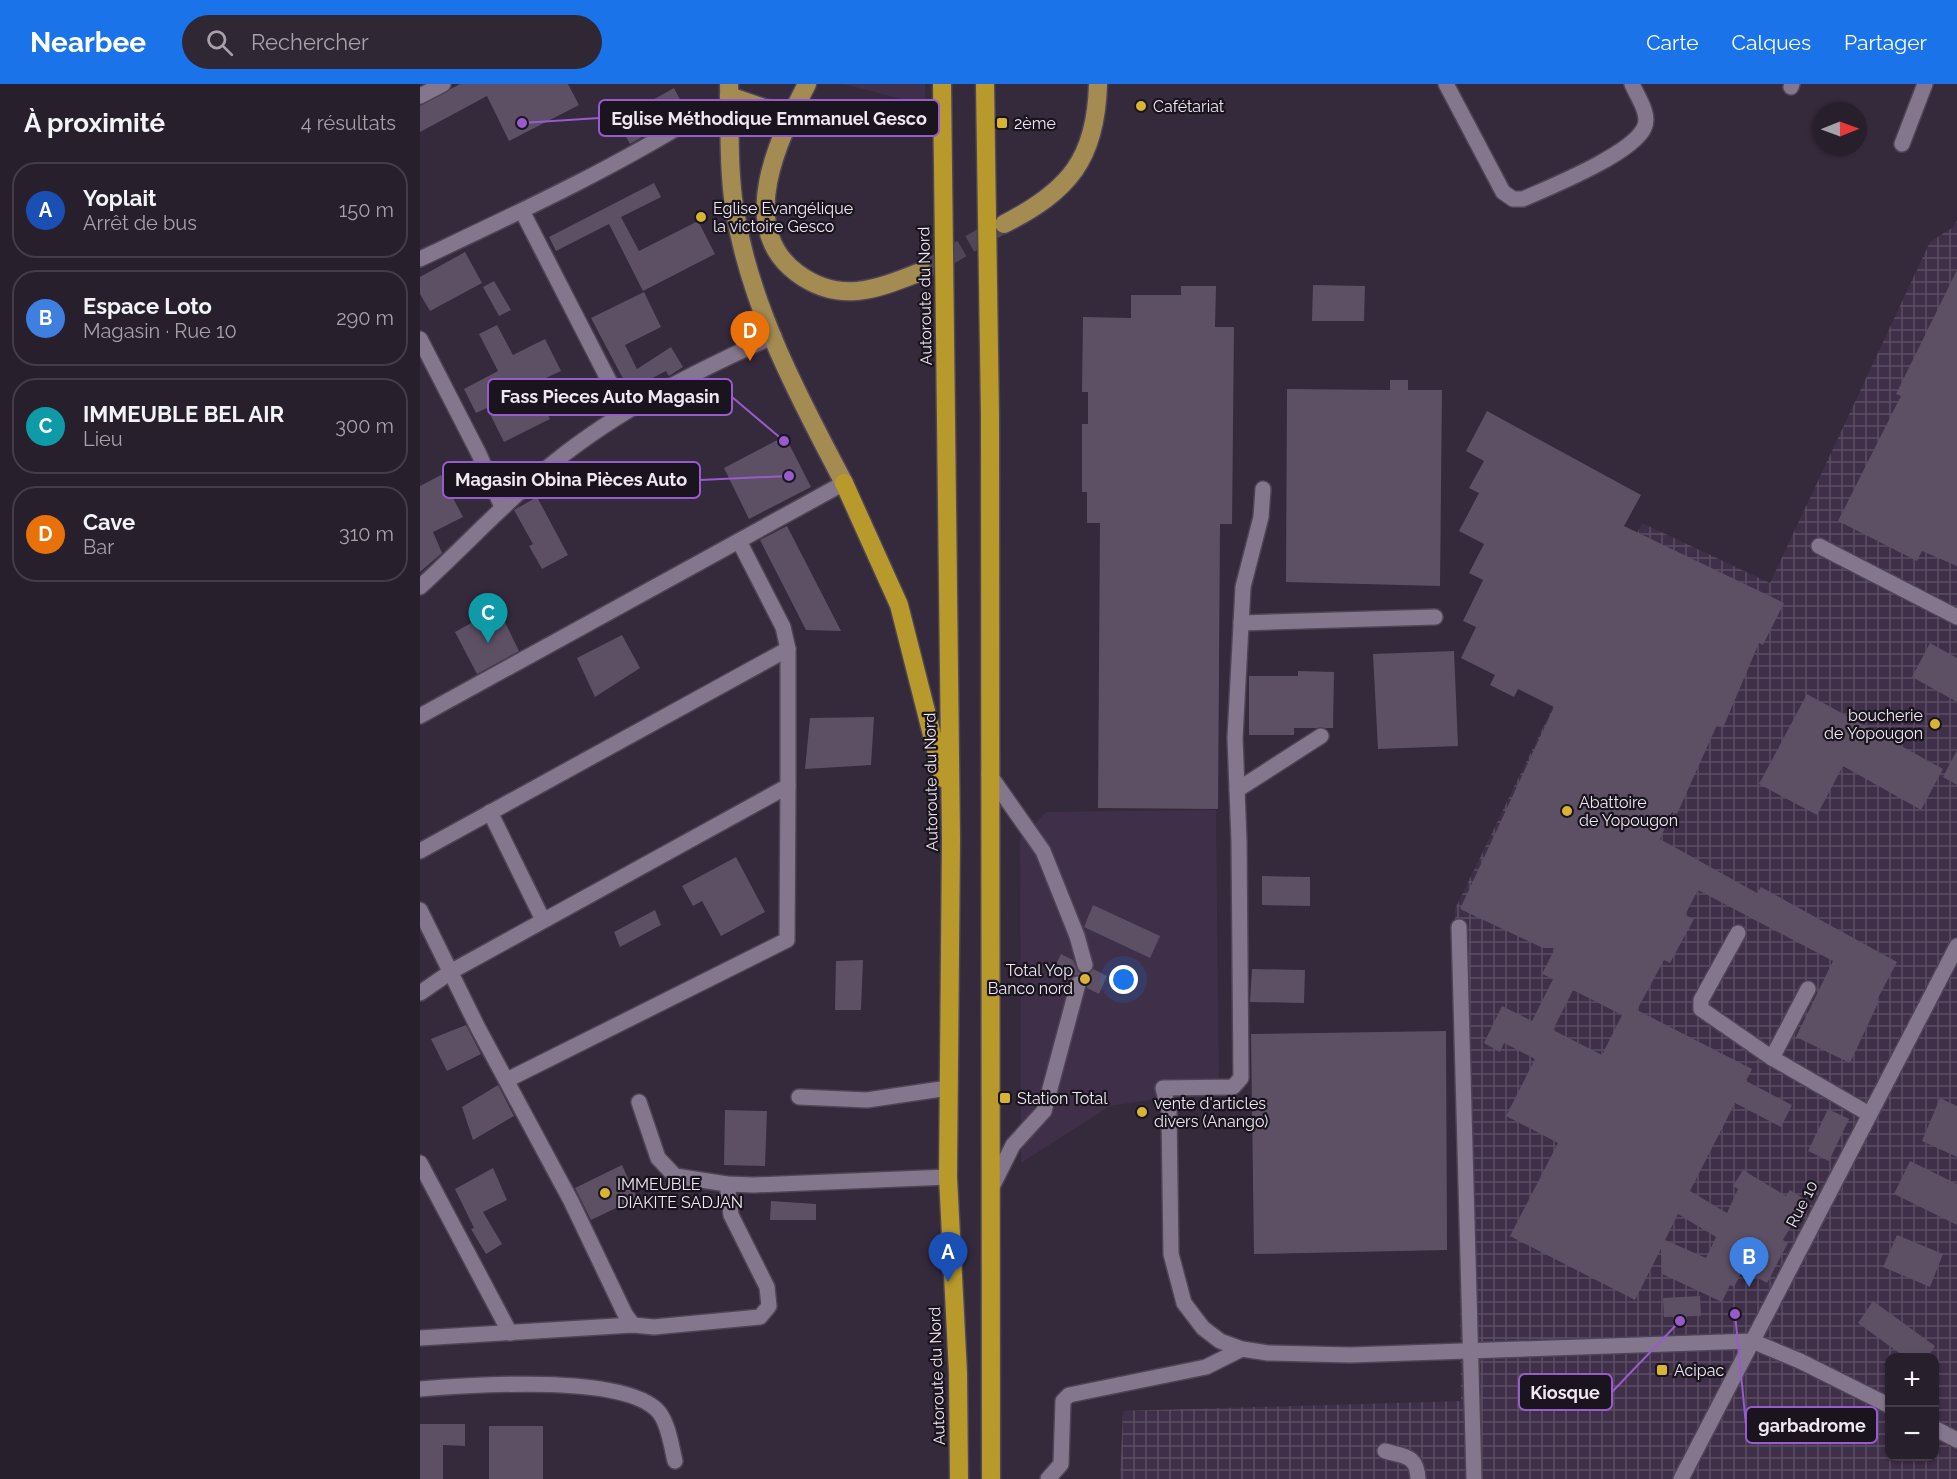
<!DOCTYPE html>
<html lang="fr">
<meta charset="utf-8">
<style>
body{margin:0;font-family:Raleway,sans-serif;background:#302735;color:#f1f3f6}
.controls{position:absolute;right:18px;bottom:18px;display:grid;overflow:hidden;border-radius:12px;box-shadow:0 2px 4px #0004}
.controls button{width:54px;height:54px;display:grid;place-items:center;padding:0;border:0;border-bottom:2px solid #443d49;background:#281f2d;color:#f1f3f6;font:30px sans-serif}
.compass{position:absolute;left:1393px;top:18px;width:54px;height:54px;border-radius:50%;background:#281f2d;box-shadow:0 2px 4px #0004;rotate:89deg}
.you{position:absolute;left:704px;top:896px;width:21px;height:21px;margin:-15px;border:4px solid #fff;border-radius:50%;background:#1a73e8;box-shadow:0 0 0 9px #1a73e833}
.badge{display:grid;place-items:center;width:39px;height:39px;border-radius:50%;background:#1a73e8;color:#fff;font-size:20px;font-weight:700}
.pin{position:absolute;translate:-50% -50px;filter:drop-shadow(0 2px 3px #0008)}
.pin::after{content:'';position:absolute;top:32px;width:21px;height:18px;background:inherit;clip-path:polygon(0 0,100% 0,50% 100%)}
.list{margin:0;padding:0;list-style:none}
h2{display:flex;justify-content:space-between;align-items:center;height:78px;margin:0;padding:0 24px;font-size:26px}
h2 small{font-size:20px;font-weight:400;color:#a5a2aa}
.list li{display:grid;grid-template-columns:39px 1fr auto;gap:18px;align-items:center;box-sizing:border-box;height:96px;margin:0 12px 12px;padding:0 12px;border:2px solid #443d49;border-radius:24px}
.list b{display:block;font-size:22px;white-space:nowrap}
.list p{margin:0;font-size:20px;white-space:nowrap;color:#a5a2aa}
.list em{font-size:20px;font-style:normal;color:#a5a2aa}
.icon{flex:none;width:33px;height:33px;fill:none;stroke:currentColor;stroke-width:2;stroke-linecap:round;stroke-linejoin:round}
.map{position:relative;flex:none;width:1537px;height:1395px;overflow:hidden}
header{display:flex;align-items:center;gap:36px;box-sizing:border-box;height:84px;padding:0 30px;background:#1a73e8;color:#fff}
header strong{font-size:28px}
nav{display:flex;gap:33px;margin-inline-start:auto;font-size:21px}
.search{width:420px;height:54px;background:#302735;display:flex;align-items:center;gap:15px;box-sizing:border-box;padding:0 21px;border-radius:33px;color:#a5a2aa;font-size:22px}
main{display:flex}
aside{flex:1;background:#281f2d}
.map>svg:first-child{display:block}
</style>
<header>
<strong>Nearbee</strong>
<div class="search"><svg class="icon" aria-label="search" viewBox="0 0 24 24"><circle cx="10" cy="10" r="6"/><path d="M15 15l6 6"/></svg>Rechercher</div>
<nav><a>Carte</a><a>Calques</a><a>Partager</a></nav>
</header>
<main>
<aside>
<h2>À proximité<small>4 résultats</small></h2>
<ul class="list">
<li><span class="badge" style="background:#1a4fb4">A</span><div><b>Yoplait</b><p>Arrêt de bus</p></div><em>150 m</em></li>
<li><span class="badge" style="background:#3f7fe0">B</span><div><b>Espace Loto</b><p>Magasin · Rue 10</p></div><em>290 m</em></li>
<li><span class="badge" style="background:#0f9aa8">C</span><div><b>IMMEUBLE BEL AIR</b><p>Lieu</p></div><em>300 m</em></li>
<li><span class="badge" style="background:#e8710a">D</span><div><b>Cave</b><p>Bar</p></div><em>310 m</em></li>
</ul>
</aside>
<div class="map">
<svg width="1537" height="1395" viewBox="0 0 1537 1395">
<defs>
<pattern id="industrial-grid" width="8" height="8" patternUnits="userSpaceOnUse" patternTransform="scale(1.5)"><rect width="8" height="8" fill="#3f2f48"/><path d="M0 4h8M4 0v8" fill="none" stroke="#5b4d63"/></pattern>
</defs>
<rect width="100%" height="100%" fill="#35293c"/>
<!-- built -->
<g fill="#3f2f48">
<polygon points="423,0 505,0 505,21"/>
<polygon points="796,726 799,1006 690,1022 601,1079 600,755 626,728"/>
</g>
<!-- industrial -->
<path fill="url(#industrial-grid)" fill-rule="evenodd" d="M1537,136V1395H700L703,1327L1041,1317L1035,825L1222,439L1350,499L1510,158L1533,143ZM1470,1274H1514V1372H1470Z"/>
<!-- building -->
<g fill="#5d5065" fill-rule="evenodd">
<polygon points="40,0 148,0 159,21 89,57 67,12 0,48 0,22"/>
<polygon points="254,4 266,27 210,60 197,36"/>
<polygon points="234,99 241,113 201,133 219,167 278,137 295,170 223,207 189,140 136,167 129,153"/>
<polygon points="45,168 62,199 10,227 0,210 0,193"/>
<polygon points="1537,186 1537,482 1502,467 1497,477 1418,437 1481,312 1476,310"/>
<polygon points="74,197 91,226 79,232 63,203"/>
<polygon points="893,201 945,202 944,237 892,237"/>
<polygon points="761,202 796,202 795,243 814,243 812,440 800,440 798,725 678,724 680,439 667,439 667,408 662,408 662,340 668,340 668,308 662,308 663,233 711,234 711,211 761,211"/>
<polygon points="224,208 241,243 205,261 217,285 251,263 263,283 249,292 246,287 209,306 171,234"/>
<polygon points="77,241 93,271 125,255 141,287 113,300 130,335 84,358 67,324 56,329 44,305 78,287 59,250"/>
<polygon points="970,296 988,296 988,306 1022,306 1020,502 866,498 867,305 970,306"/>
<path d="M1067,327L1221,411L1204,442L1364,519L1343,561L1339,559L1303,644L1297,641L1257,730L1252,728L1240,755L1337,809L1341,803L1477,878L1457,916L1459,917L1430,979L1376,953L1413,877L1278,806L1265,831L1274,835L1250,879L1244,876L1217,926L1332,985L1326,997L1372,1021L1361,1043L1315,1019L1270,1107L1307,1129L1318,1105L1313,1102L1323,1086L1366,1112L1370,1106L1386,1116L1363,1156L1368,1159L1347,1199L1323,1186L1314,1203L1310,1201L1302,1218L1242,1190L1241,1165L1215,1216L1090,1152L1138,1059L1086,1032L1115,975L1084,959L1080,968L1064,959L1082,922L1112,937L1133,895L1122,890L1135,864H1123L1040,825L1134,623L1098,605L1094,613L1070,601L1075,591L1041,574L1056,543L1043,537L1063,496L1049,489L1064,460L1039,447L1059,409L1049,404L1064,377L1046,367ZM1153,906L1202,931L1182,971L1133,946ZM1258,1130L1296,1153L1286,1174L1245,1156Z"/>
<polygon points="365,352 391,403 329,435 304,384"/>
<polygon points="21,391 43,433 13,448 22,469 0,488 0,402"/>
<polygon points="117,413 148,471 122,485 109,462 113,460 94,426"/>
<polygon points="367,442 421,547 386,546 340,456"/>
<polygon points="78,524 99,567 57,590 35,548"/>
<polygon points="202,551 220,584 175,613 157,574"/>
<polygon points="1510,559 1537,574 1537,618 1492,593"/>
<polygon points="1034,567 1038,662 958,665 953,570"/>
<polygon points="878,587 914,588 913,644 874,644 874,651 829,651 829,592 878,592"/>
<polygon points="1387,610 1523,685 1501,726 1423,682 1397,731 1339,700"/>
<polygon points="454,633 451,681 385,685 390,634"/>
<polygon points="1537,666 1537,701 1523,693"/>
<polygon points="316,773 345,828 301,852 282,817 273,822 262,802"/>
<polygon points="842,792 890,793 890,822 842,821"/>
<polygon points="673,821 740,852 730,874 664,843"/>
<polygon points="235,826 241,841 200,863 194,848"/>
<polygon points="641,870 653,876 658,887 662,890 668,890 673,885 687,892 679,910 667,904 667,897 661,891 655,891 650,896 633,887"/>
<polygon points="443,876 441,926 415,926 416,877"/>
<polygon points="832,885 885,886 884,919 830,918"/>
<polygon points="46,941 61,970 27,987 11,955"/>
<polygon points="1026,947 1027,1166 834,1170 831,950"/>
<polygon points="78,1001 94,1032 53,1056 42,1023"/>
<polygon points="1520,1014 1537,1022 1537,1073 1502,1057"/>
<polygon points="1408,1025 1429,1035 1409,1077 1388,1067"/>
<polygon points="305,1026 347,1027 345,1082 304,1081"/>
<polygon points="1490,1077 1537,1100 1537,1141 1474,1110"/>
<polygon points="202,1081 217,1114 171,1136 155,1104"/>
<polygon points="73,1084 87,1116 63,1128 82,1160 66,1170 51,1145 54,1144 35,1105"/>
<polygon points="351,1117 396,1120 396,1136 350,1136"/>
<polygon points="1477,1151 1523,1170 1510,1203 1463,1183"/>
<polygon points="1280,1212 1281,1232 1244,1233 1243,1214"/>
<polygon points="1453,1217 1515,1262 1507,1274 1486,1274 1438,1239"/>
<polygon points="0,1340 45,1340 45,1362 23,1361 23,1395 0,1395"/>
<rect x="69" y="1342" width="54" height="53"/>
</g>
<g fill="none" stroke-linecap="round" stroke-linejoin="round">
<!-- major-tunnel -->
<polyline stroke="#514658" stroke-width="18" stroke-dasharray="18 9" stroke-linecap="butt" points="503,187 579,143"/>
<defs>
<g id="minor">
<path d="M1026,0L1083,108L1093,115H1103C1130,103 1212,70 1224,44C1231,31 1217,12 1212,0"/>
<polyline points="1371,3 1372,0"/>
<polyline points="0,12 23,0"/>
<polyline points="1482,60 1505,0"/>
<polyline points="102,127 205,328"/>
<path d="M0,175C95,130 191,86 280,30"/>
<polyline points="0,255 59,370 82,423"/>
<polyline points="843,405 841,433 823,503 815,654 819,757 821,994 813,1003 743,1004 749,1027 751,1170 764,1219 783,1244 800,1257 822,1265 848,1269 930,1271 1332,1257 1380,1277 1470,1322"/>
<polyline points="319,457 363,543 368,565 368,702"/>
<polyline points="1399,462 1537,533"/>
<path d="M0,503C45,462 86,417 133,379C200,325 276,287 354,252"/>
<polyline points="821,539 1015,533"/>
<polyline points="0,632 424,399"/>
<polyline points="569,690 623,767 657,852 665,881"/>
<polyline points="817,706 901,652"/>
<polyline points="70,728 123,836"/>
<polyline points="0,767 368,565"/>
<polyline points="0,826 57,942 151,1117 205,1230 213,1241"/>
<polyline points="1039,843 1054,1395"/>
<polyline points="1318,849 1281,916 1281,925 1352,974 1449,1030"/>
<polyline points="0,909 32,887 368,702 367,856 87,996"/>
<polyline points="1352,974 1388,905"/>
<polyline points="379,1013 447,1016 528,1004"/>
<polyline points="219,1018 238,1074 255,1092 307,1100 334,1101 528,1093"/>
<polyline points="0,1079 90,1249"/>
<polyline points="571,1105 593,1061 624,1027 658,900"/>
<polyline points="0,1254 213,1241 234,1243 340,1233 349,1222 347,1203 311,1131 307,1100"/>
<path d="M0,1305C51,1301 198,1290 236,1325C248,1336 251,1361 255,1377"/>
<polyline points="1514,1344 1537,1356"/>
<path d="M965,1367C985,1373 997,1371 998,1395"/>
<polyline points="628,1395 641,1380 643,1317 649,1311 786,1283 822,1265"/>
<polyline points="1261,1395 1537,862"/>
</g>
<g id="major">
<path d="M309,0C310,42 308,86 315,128C331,224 379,314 424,399"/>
<path d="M387,0C359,54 315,143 377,189C420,221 457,205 503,187"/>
<polyline points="309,12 370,33"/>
<path d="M584,140C649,107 676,75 678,0"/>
</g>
<g id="highway">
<polyline points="522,0 531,755 528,1093 538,1289 539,1395"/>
<polyline points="565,0 570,332 571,1395"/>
<polyline points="424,399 479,521 523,694"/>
</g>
</defs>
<!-- minor casing -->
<use href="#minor" stroke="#4f4455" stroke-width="18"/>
<!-- major casing -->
<use href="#major" stroke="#4f4455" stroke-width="21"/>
<!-- highway casing -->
<use href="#highway" stroke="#4f4455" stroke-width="21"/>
<!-- minor -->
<use href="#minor" stroke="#84768c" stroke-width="15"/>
<!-- major -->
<use href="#major" stroke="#a38b52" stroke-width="18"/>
<!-- highway -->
<use href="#highway" stroke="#b8992b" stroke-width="18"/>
</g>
<!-- markers -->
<g fill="#d8b434" stroke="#19141d" stroke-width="2">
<circle cx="721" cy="22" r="6"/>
<rect x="576" y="33" width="12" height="12" rx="3"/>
<circle cx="281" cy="133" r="6"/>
<circle cx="1515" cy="640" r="6"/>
<circle cx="1147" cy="727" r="6"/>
<circle cx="665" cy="895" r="6"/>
<rect x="579" y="1008" width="12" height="12" rx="3"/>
<circle cx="722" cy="1028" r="6"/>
<circle cx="185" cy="1109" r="6"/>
<rect x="1236" y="1280" width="12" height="12" rx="3"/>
</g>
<g text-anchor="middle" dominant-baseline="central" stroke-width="4.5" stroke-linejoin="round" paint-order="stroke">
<!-- poi labels -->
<g font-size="16" fill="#efe7f4" stroke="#19141d" text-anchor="start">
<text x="733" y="22">Cafétariat</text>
<text x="594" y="39">2ème</text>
<text x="293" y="124">Eglise Evangélique<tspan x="293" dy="18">la victoire Gesco</tspan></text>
<text x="1503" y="631" text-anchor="end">boucherie<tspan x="1503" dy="18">de Yopougon</tspan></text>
<text x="1159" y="718">Abattoire<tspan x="1159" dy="18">de Yopougon</tspan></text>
<text x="653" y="886" text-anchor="end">Total Yop<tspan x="653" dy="18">Banco nord</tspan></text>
<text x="597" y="1014">Station Total</text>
<text x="734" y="1019">vente d'articles<tspan x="734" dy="18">divers (Anango)</tspan></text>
<text x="197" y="1100">IMMEUBLE<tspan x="197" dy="18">DIAKITE SADJAN</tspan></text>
<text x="1254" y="1286">Acipac</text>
</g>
<!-- street labels -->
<g font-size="16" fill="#efe7f4" stroke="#19141d">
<text transform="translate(505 212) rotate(-91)">Autoroute du Nord</text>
<text transform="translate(511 698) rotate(-91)">Autoroute du Nord</text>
<text transform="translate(1382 1120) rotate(-63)">Rue 10</text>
<text transform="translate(517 1292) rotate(-92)">Autoroute du Nord</text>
</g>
</g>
<!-- callouts -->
<path fill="none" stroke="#985bcc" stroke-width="2" d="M102 39L179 34M364 357L312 313M369 392L280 396M1260 1237L1192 1308M1315 1230L1326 1341"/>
<g fill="#985bcc" stroke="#19141d" stroke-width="2">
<circle cx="102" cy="39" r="6"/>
<circle cx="364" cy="357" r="6"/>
<circle cx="369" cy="392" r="6"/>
<circle cx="1260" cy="1237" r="6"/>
<circle cx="1315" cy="1230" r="6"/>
</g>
<g fill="#19141d" stroke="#985bcc" stroke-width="2">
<rect x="179" y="16" width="340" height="36" rx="6"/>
<rect x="68" y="295" width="244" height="36" rx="6"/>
<rect x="23" y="378" width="257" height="36" rx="6"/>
<rect x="1099" y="1290" width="93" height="36" rx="6"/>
<rect x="1326" y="1323" width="131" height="36" rx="6"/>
</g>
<g font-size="18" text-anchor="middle" font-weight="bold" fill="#efe7f4">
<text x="349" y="41">Eglise Méthodique Emmanuel Gesco</text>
<text x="190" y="319">Fass Pieces Auto Magasin</text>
<text x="151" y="402">Magasin Obina Pièces Auto</text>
<text x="1145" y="1315">Kiosque</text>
<text x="1392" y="1348">garbadrome</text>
</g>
</svg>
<div class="controls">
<button>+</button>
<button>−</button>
</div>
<svg class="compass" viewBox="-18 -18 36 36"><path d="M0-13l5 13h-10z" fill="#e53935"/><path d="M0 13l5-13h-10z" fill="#a5a2aa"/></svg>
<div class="you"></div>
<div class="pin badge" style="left:528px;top:1198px;background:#1a4fb4">A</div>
<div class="pin badge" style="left:1329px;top:1203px;background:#3f7fe0">B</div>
<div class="pin badge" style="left:68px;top:559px;background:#0f9aa8">C</div>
<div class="pin badge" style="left:330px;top:277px;background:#e8710a">D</div>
</div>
</main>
